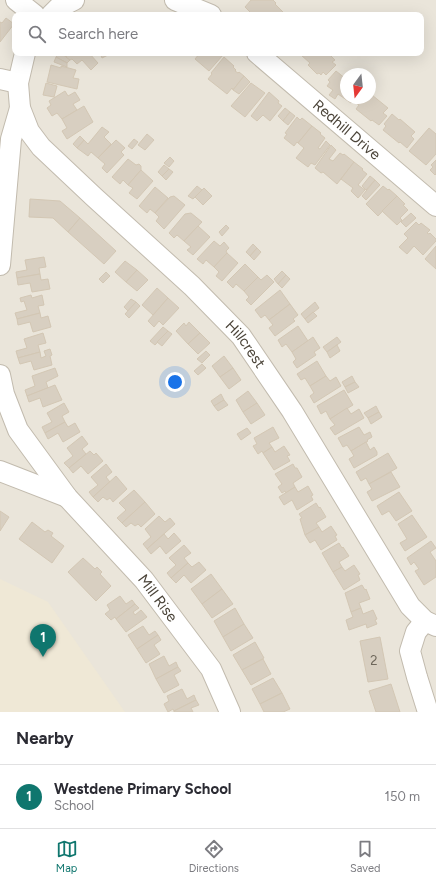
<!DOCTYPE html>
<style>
body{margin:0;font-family:Figtree,sans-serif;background:#f2f2f3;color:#2b2b33}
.compass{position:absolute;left:340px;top:68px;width:36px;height:36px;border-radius:50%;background:#fff;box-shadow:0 4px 16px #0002;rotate:195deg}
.you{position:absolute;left:175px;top:382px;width:14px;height:14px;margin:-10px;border:3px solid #fff;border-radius:50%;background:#1a73e8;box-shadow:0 0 0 6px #1a73e833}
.badge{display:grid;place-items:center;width:26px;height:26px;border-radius:50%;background:#0f766e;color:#fff;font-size:13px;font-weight:700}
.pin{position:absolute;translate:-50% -33px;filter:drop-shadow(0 1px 2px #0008)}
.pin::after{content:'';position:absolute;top:21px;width:14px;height:12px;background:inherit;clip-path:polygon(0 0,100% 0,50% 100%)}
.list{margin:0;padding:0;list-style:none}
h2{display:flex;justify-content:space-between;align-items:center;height:52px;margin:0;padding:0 16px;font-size:17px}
h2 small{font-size:13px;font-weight:400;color:#7c7c81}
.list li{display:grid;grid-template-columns:26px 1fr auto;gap:12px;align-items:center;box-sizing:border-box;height:64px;padding:0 16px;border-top:1px solid #e1e1e2}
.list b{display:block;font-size:15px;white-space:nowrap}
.list p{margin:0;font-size:13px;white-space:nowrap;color:#7c7c81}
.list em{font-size:13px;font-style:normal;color:#7c7c81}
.icon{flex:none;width:22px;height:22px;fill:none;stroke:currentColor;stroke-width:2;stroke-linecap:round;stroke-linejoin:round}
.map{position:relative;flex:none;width:436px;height:712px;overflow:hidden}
.search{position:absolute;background:#fff;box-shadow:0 4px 16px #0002;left:12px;right:12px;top:12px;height:44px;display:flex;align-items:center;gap:10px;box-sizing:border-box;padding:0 14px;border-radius:8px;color:#7c7c81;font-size:15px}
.sheet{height:116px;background:#fff}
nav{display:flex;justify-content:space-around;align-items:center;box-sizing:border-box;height:56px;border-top:1px solid #e1e1e2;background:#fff;font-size:11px;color:#7c7c81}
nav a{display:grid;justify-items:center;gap:2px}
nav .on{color:#0f766e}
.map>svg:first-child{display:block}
</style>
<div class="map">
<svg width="436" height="712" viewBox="0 0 436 712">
<rect width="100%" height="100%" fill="#f6f3ec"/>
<!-- residential -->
<path fill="#eae5da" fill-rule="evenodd" d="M0,0H436V712H0ZM15,15H421V53H15ZM346,74H370V98H346Z"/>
<!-- education -->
<polygon fill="#efe8d6" points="0,579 48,602 125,712 0,712"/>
<!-- building -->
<g fill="#d8cfc1" stroke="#d3c7b4">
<polygon points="251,0 273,0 276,3 275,4 286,15 248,15 250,12 245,7"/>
<polygon points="6,18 14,24 0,42 0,22 2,23"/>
<polygon points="59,53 61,53 70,60 67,63 56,57"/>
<polygon points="66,53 89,53 98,63 91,70 82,60 77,64 72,59 70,60 66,57 68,55"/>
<polygon points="100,53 112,53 102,58"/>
<polygon points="200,53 221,53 223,55 209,71 195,59"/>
<polygon points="304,53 328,53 335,60 332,62 336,65 326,75 323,72 321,75 319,73 317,74 308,65 310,63 301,55"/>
<polygon points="56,57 67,63 67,67 54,62"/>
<polygon points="224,57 234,66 233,67 236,70 235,71 238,73 239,72 244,76 233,90 232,88 227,94 208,79 212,74 211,73"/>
<polygon points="51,65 61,68 61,66 76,70 73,78 79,79 77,89 47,82"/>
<polygon points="336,71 346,79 346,98 355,98 351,103 338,94 335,99 329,95 333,90 327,86 330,82 328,80"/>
<polygon points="244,76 250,82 239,94 233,90"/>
<polygon points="46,83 57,86 54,97 43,95"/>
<polygon points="251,83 265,93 245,117 231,106"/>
<polygon points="65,91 68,96 75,92 80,100 73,104 77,110 62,119 57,113 52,116 47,108 51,105 49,101"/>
<polygon points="269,92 279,101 278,103 282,106 270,121 263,115 257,121 251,116"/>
<polygon points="372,95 388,108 383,113 387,116 379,125 372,120 371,121 356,109 359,105 356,103 360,98 370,98"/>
<polygon points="84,106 93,122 67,139 62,131 67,128 62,119"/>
<polygon points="285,108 290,112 283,121 278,116"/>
<polygon points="290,112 295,116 288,125 283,121"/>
<polygon points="392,114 399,120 400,119 415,132 411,136 414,139 407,148 400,142 399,143 383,130 386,126 384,124"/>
<polygon points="297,117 300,120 302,118 312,126 298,143 297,142 294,146 284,138 287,134 285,133"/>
<polygon points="312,126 321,133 320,134 325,138 318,148 320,149 326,141 330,145 315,165 311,163 308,167 296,158 304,148 298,143"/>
<polygon points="102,127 109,132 104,137 111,144 98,158 91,152 88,156 77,148 84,140 88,144"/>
<polygon points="429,128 436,134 436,154 426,165 409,151"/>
<polygon points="147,134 154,140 145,150 138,145"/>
<polygon points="80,136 84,140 77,148 73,144"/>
<polygon points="134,139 138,142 132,149 128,146"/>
<polygon points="116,140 125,148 121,152 124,155 107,173 102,168 105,164 98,158"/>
<polygon points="331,145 336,150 329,159 333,161 340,153 343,155 344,154 354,162 337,184 323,172 321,173 315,168"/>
<polygon points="170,157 174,161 169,167 164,163"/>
<polygon points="128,159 136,165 139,164 141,166 141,170 128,185 123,180 120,184 112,177"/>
<polygon points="436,160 436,174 435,175 430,170 433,167 431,165"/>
<polygon points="354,162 363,169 362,170 367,174 358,185 365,190 358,198 351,191 353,188 341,179"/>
<polygon points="164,165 169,169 162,176 158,172"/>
<polygon points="169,169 173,172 166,180 162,176"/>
<polygon points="141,170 153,181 137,199 129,193 133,188 128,185"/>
<polygon points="370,176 375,180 366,190 362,186"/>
<polygon points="375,180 380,185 366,200 362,196"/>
<polygon points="197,186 202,190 193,199 188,196"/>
<polygon points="383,186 388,190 389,189 397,196 378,216 366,204"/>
<polygon points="155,187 168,198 155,213 150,209 147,213 139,206"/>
<polygon points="204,188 212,196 203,205 195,197"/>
<polygon points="174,196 185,205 164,229 156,221 159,217 155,213 170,197"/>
<polygon points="397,196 405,204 403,205 408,210 400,218 402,220 397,225 382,211"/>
<polygon points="30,199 60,201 80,218 68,232 53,218 29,217"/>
<polygon points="191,213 202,222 184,241 177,235 174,238 169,233 185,214"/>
<polygon points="411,213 416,218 406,227 401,222"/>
<polygon points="80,218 116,251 104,264 68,232"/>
<polygon points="416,222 419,225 421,223 430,230 427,233 429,234 430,233 436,239 436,241 423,255 414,246 407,254 399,247 408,238 404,234"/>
<polygon points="226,225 229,228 222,236 219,232"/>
<polygon points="198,226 210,237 193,255 187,250 191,247 184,241"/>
<polygon points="214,241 220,246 224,242 229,248 226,251 227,253 214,267 206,260 203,264 197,259"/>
<polygon points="253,244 257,248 250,256 246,252"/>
<polygon points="436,246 436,269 425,259"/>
<polygon points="257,248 261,252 254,260 250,256"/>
<polygon points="227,253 238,263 222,281 216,276 219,272 214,267"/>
<polygon points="44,257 46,267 39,268 40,274 17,278 16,272 27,270 25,260"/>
<polygon points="125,261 137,270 126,282 115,272"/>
<polygon points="245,264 258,277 244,291 236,284 233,288 227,282"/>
<polygon points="137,270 148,280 137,291 126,282"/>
<polygon points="282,271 286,275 278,284 274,279"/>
<polygon points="106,272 110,276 103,283 99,279"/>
<polygon points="40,274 41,280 48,279 50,289 32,292 30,283 18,285 17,278"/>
<polygon points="267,275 274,282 251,305 246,300 249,297 244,291 258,277 261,280"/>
<polygon points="286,275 290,279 282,288 278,284"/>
<polygon points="157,288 168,298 153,315 142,305"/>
<polygon points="280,290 290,304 269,320 265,315 261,318 255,310"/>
<polygon points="31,295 32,298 42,295 44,305 38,306 40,313 17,319 15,313 27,310 24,301 21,302 20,298"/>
<polygon points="168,298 179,308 163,325 159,321 154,327 148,321"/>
<polygon points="131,299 136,302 128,311 124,307"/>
<polygon points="136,302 140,306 129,318 125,314"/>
<polygon points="315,302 319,308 305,319 301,314"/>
<polygon points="290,304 298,315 293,319 295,321 275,336 269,328 273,325 269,320"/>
<polygon points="313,312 317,316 308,323 305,319"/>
<polygon points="40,313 41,318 48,316 51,327 33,332 30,322 18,325 17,319"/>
<polygon points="189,322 200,333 188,344 176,331 184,323 186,326"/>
<polygon points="298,326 308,341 292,352 286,344 282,347 278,340"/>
<polygon points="163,327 168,331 155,345 150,341"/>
<polygon points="168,331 172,334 162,346 157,342"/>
<polygon points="43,333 46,343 38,345 40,352 18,358 16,351 27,348 24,339"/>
<polygon points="200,333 210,343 198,354 188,344"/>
<polygon points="313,337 320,348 314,352 316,355 297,368 293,362 296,359 292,352"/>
<polygon points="337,337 341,342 327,352 323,347"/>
<polygon points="337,345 340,351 330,358 327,352"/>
<polygon points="50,349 52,355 50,356 52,365 34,370 31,361 20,364 18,358 40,352 41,358 46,356 44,351"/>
<polygon points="206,351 210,355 202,363 197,359"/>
<polygon points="224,356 233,368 220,377 212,366"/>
<polygon points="317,361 326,376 310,386 305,378 301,380 297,374"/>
<polygon points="202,364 206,368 198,375 194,371"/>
<polygon points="55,368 58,376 46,382 48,388 27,396 25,390 35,386 32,376"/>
<polygon points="233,368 241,380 229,389 220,377"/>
<polygon points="326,376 330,381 336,377 341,386 314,403 310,396 314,393 310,386"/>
<polygon points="352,376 355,382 345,387 342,382"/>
<polygon points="355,382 359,387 348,393 345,387"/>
<polygon points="55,385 62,400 43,407 40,398 29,402 27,396"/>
<polygon points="344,390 353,405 330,419 326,411 321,414 317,406"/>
<polygon points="248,391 257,403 243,412 236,400"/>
<polygon points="221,394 224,400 214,406 211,401"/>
<polygon points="224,400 228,405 218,411 214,406"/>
<polygon points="64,403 69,412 62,416 65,422 45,433 42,427 52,422 47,413"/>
<polygon points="257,403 265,415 251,424 243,412"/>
<polygon points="376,406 379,412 368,418 364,413"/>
<polygon points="347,408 351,414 359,409 364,418 335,435 330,428 335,425 330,419"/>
<polygon points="379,412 382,417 371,424 368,418"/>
<polygon points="65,422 68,427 75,423 80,432 63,442 58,433 48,439 45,433"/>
<polygon points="273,427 279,438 269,443 272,447 263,453 262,451 258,454 253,446 257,444 254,438"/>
<polygon points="359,427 364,435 370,432 372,437 367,440 368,441 351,451 347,445 343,447 338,438"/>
<polygon points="247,428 251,433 241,440 237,434"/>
<polygon points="82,436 88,444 82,449 86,454 69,468 64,463 73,456 67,448"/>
<polygon points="366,442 370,450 374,447 377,452 377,455 354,468 349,459 354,456 351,451"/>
<polygon points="284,446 290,455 287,456 290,461 274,470 263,453 272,447 275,452"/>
<polygon points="90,451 94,455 96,453 103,461 88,474 81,466 73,473 69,468"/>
<polygon points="388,453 397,468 369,484 366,478 361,481 356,472"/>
<polygon points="106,464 112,472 106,477 110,482 93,497 89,492 98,485 91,477"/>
<polygon points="293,464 295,468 297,468 302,477 293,483 295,487 286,493 285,491 282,493 278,487 282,484 275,474"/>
<polygon points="391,472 400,487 372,501 367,492 372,489 369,484"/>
<polygon points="116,476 127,489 113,502 110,498 107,500 103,497 98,502 93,497"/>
<polygon points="308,486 313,495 311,496 313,500 297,510 292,500 284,505 279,497 295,487 298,492"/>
<polygon points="134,490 145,502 122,523 117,518 126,510 119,503"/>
<polygon points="399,492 412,511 396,521 389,511 382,515 377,506"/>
<polygon points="145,502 155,514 141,527 138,524 135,526 131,523 126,527 122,523"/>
<polygon points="316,503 319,508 320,507 326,517 316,523 319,527 305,535 300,519 302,518 299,514"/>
<polygon points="0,511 9,517 0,531"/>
<polygon points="412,515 427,537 405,551 400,543 407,539 398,524"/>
<polygon points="159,516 165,522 170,518 175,524 147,549 143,544 151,537 145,529"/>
<polygon points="32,522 45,532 48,530 53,533 51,536 64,546 52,563 19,539"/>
<polygon points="331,526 337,535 335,536 337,540 321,550 315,540 310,543 305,535 319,527 322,532"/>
<polygon points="174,533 181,541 166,554 160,546 151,554 147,549 164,534 168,539"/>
<polygon points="431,541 436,548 430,552 436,561 436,577 424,585 415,571 419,569 414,562 411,565 407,558"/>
<polygon points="339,543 342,548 343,547 349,556 339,562 342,567 333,572 322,553"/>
<polygon points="184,545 191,553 184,558 188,563 171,578 167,573 176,565 169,558"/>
<polygon points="83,558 95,569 97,567 102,572 100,574 111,586 96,601 68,572"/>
<polygon points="199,562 206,570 191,583 184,575 176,583 171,578 188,563 192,567"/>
<polygon points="354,565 360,574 358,575 360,580 344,590 333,572 342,567 345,571"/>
<polygon points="211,574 222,589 202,604 191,589"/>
<polygon points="362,585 365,590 366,589 370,599 359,603 361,608 351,612 345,593"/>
<polygon points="222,589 233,604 212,618 202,604"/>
<polygon points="120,596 126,604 132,600 135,604 116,619 115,617 111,620 105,614 110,610 107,605"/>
<polygon points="135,604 139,608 133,612 135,615 141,610 147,617 126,632 116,619"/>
<polygon points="235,608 244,624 223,637 214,621"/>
<polygon points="361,608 363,614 373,610 377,619 375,620 377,624 367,628 366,624 349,630 346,620 353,617 351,612"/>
<polygon points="244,624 253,638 231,651 223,637"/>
<polygon points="143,626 149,635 155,631 158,635 137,649 128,635"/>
<polygon points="158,635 161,640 154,645 160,654 146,663 137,649"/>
<polygon points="380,637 388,679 368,682 360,641"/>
<polygon points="255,642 264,658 242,670 233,655"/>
<polygon points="164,656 169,666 176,662 178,667 156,679 149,664"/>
<polygon points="263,659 271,674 251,685 242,670"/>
<polygon points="178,667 181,671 174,675 179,685 164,693 156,679"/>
<polygon points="273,678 282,693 260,704 252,689"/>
<polygon points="391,684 400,712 376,712 369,691"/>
<polygon points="182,689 187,699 194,695 196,700 174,711 173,709 168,712 164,704 169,701 167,696"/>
<polygon points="282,693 290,709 283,712 264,712 260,704"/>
<polygon points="196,700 199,705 191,708 193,712 174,712 174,711"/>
</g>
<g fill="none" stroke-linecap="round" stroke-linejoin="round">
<defs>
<g id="minor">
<polyline points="16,0 35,15"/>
<polyline points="175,0 211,15"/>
<polyline points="51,15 58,8 74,0"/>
<path id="s1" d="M25,53L18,83L20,108L29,131L41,147L94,197L192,286L241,336L292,411L410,606L425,621L436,626"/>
<path id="s2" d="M257,53L436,206"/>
<polyline points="0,79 18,83"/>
<polyline points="0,265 11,139 20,108"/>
<path id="s3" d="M0,375L4,394L18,430L67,497L144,580L211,669L230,712"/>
<polyline points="0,471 67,497"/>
<polyline points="425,621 416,632 410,651 417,677 428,712"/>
</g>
</defs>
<!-- minor casing -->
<use href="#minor" stroke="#c2bbae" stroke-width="22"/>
<!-- minor -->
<use href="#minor" stroke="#fff" stroke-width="20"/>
</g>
<g text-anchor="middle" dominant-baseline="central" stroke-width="3.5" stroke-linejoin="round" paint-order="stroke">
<!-- number labels -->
<g font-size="13" fill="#6e675b">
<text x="374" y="660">2</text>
</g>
<!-- street labels -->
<g font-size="15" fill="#4b4439" stroke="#fff">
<text stroke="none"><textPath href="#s2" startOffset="118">Redhill Drive</textPath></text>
<text stroke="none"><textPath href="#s1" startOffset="385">Hillcrest</textPath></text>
<text stroke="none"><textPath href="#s3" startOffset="277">Mill Rise</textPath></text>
</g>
</g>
</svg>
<svg class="compass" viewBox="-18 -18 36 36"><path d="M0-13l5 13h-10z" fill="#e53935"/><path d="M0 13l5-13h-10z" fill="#7c7c81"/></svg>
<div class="you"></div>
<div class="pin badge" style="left:43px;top:657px">1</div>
<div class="search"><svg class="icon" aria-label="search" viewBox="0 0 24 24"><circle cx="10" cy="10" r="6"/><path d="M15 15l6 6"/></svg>Search here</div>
</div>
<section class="sheet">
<h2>Nearby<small></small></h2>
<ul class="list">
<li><span class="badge">1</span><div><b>Westdene Primary School</b><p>School</p></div><em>150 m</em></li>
</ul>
</section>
<nav>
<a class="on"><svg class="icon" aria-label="map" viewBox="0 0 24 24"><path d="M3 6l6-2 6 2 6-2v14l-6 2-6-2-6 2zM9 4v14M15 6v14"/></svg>Map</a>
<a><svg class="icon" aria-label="directions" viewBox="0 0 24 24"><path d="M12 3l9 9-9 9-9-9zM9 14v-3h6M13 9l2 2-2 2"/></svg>Directions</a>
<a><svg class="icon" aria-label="saved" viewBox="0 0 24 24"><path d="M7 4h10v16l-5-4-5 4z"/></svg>Saved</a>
</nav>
